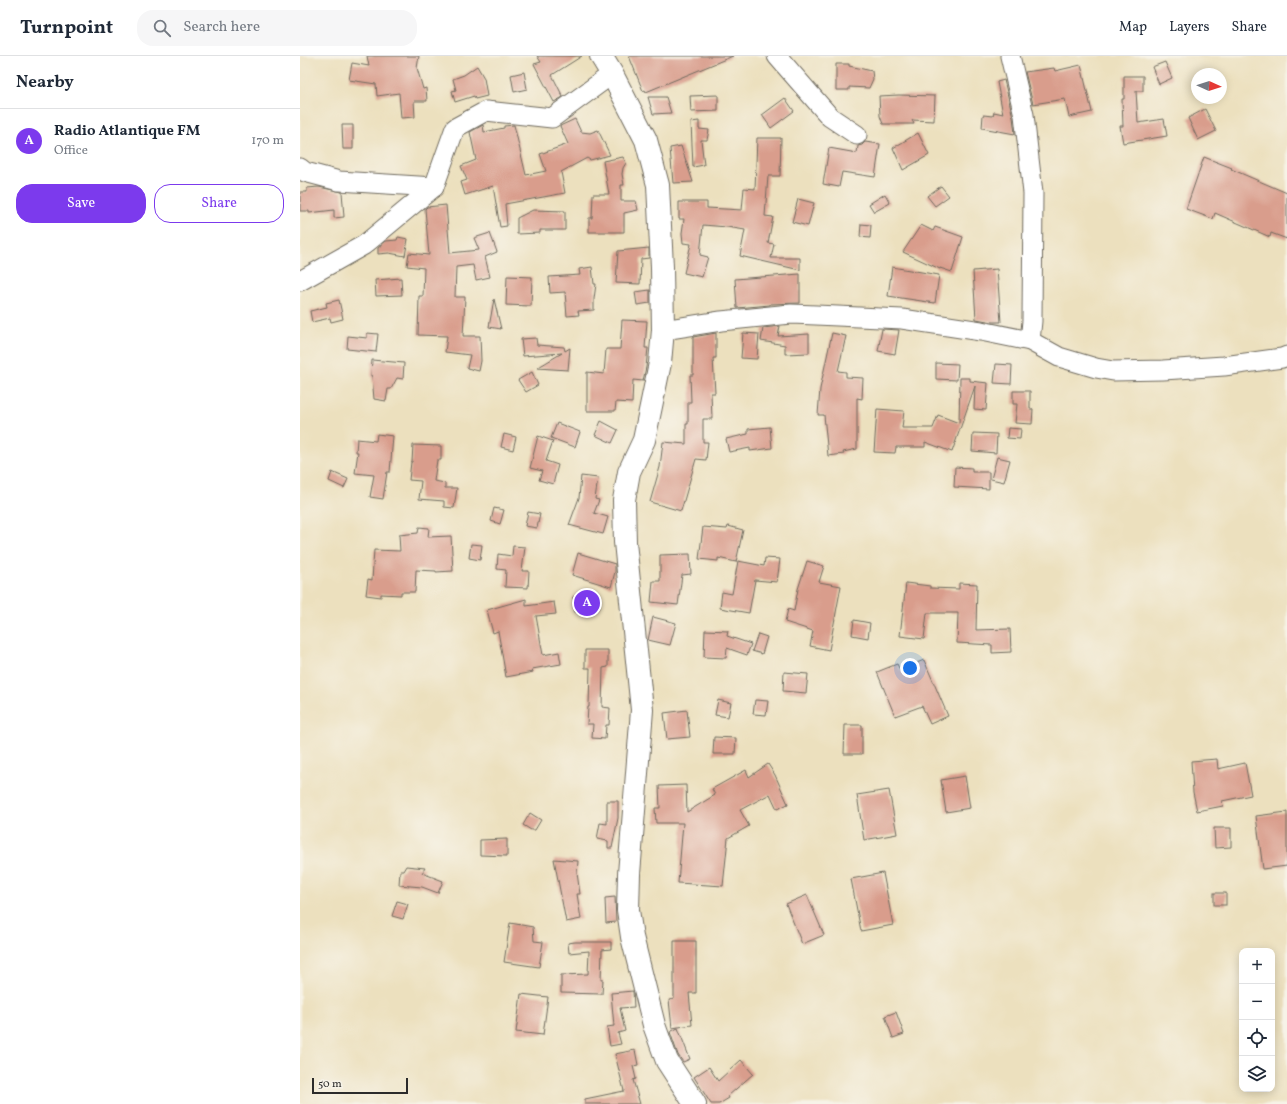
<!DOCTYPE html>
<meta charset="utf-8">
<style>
body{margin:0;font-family:Vollkorn,serif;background:#f6f6f7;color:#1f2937}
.controls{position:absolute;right:12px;bottom:12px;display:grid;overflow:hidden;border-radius:8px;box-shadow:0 2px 10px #0003}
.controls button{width:36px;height:36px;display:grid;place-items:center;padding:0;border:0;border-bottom:1px solid #e0e1e3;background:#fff;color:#1f2937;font:20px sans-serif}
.compass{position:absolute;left:891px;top:12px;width:36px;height:36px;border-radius:50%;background:#fff;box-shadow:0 2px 10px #0003;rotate:93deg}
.scale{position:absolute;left:12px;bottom:10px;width:96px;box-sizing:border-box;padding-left:4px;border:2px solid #2b2b2b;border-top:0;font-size:11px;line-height:14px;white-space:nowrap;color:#2b2b2b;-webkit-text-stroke:3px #f7f3e8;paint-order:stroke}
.you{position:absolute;left:610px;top:612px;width:14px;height:14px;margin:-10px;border:3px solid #fff;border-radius:50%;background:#1a73e8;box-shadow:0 0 0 6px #1a73e833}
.badge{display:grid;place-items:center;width:26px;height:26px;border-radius:50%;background:#7c3aed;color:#fff;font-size:13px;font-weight:700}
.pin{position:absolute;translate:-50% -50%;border:2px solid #fff;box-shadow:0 1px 4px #0006}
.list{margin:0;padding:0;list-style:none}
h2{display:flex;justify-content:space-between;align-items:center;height:52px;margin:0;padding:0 16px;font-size:17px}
h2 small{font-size:13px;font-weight:400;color:#747a83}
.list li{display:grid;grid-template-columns:26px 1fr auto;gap:12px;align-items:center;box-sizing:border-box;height:64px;padding:0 16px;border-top:1px solid #e0e1e3}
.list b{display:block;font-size:15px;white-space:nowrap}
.list p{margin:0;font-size:13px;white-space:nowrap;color:#747a83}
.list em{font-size:13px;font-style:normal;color:#747a83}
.actions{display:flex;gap:8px;padding:12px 16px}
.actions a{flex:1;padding:9px 0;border:1px solid #7c3aed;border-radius:16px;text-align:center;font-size:14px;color:#7c3aed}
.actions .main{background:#7c3aed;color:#fff}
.icon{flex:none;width:22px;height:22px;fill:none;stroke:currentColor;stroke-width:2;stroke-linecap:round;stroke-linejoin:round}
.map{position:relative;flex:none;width:987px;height:1048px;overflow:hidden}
header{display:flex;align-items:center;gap:24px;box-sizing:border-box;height:56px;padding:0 20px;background:#fff;border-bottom:1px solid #e0e1e3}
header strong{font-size:19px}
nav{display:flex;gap:22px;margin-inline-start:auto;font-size:14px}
.search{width:280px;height:36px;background:#f6f6f7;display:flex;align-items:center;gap:10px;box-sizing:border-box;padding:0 14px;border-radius:16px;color:#747a83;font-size:15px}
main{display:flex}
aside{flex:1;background:#fff}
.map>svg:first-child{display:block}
</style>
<header>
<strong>Turnpoint</strong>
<div class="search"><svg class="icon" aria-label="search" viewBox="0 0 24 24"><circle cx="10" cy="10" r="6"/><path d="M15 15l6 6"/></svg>Search here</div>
<nav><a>Map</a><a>Layers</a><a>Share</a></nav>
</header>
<main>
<aside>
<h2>Nearby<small></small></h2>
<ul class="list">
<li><span class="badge">A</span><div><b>Radio Atlantique FM</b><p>Office</p></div><em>170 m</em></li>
</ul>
<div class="actions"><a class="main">Save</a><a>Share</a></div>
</aside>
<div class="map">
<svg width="987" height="1048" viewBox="0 0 987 1048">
<rect width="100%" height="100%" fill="#f7f3e8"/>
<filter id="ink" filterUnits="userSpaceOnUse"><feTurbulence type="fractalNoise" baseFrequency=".025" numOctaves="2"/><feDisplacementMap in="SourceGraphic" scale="8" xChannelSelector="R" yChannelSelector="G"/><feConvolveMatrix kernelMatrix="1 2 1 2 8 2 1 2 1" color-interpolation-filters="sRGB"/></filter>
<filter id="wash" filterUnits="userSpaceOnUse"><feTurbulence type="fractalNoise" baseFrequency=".012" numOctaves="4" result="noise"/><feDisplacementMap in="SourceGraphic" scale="16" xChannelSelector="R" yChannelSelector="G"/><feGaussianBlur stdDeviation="0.9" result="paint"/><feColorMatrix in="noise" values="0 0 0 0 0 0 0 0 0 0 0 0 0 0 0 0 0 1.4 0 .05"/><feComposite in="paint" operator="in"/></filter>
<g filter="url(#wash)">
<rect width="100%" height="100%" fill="#ece0be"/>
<g id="blocks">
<!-- building -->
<g fill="#d99d8c">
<polygon points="67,0 119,0 117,12 123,33 126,32 127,45 114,45 115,61 101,62 99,37 77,40 76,28 49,24 52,7 69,10"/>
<polygon points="237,0 282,0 252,19 263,41 254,46 234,8 241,6"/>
<polygon points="329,0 433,0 346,36 345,34 343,35"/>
<polygon points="865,6 872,22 859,28 852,11"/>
<polygon points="536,8 549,8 549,10 572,15 573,23 569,32 549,31 549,34 536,34"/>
<polygon points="781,9 792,56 769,61 765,43 733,48 725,16 754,12 755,15"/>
<polygon points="177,10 184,22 187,40 175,43 174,40 155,46 152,35 156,34 153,23 164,19"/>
<polygon points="224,16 227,33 214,36 211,19"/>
<polygon points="824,20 843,20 843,35 836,35 838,67 864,63 867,80 823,87 820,70 823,70 822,43 824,43"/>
<polygon points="704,24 713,61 715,78 682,72 683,59 693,60 694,56 703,58 697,26"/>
<polygon points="418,39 418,55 391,56 390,40"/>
<polygon points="599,39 635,40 634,65 612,64 614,68 583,68 580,60 579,40"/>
<polygon points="348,41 366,41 371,57 353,58"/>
<polygon points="485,42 494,55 471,72 462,59"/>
<polygon points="905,53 916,75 898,84 888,62"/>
<polygon points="275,63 281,76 290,77 298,74 310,99 290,104 287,102 261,116 265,137 205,148 207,170 200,171 193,130 165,139 161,126 167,124 161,110 176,104 170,76 183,69 184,76 204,72 204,70 214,69 226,119 246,115 240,98 268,88 260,70"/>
<polygon points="399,65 399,73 409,74 407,84 401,84 404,109 393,111 391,66"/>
<polygon points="42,69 53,69 53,93 43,93"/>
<polygon points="618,77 629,99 603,114 593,92"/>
<polygon points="457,82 481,82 480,120 468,120 465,160 473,161 468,187 474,188 471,202 500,202 500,214 440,200 445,174 427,171 403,169 400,199 408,201 402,221 384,217 391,188 383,187 382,177 384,163 379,163 379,146 407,146 407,152 442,154 444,132 455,133"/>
<polygon points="565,86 580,88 575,121 542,116 539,131 523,128 529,92 557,97 558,90 562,89"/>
<polygon points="381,90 393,126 373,127 370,92"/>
<polygon points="323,101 326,107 323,112 322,118 324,129 321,129 321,145 336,145 338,154 324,157 324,176 289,176 289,162 292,162 293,138 309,138 303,105"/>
<polygon points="904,101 932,112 931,113 987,137 987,183 971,177 970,181 915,157 913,163 886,153"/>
<polygon points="641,130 649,140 635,150 627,140"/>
<polygon points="19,131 42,136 44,161 34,162 34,154 9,157 9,155 0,155 0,136 7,136 7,132"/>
<polygon points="585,138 590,147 574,156 569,148"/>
<polygon points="498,143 514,147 508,170 492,166"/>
<polygon points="146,149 150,197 179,194 174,182 190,177 197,196 185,201 190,221 176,224 173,209 156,211 155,241 165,241 163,280 180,280 181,305 179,315 167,312 170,299 145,296 147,280 118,279 119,240 123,240 124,212 107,210 109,197 129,199 125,153 127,151"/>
<polygon points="233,154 265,155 265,174 240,174 240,177 217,178 217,162"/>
<polygon points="561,168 571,169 570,182 560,181"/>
<polygon points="621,169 633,175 635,171 663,181 652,216 640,212 640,213 603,196"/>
<polygon points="98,181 108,183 105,200 89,197 78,198 78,192 86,185 97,184"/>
<polygon points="349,192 349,202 341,203 340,228 316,227 318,195"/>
<polygon points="292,211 294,228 296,228 294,243 294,254 278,255 279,259 267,260 265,236 250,237 249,221 280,219 279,213"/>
<polygon points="592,211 639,219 635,247 588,240"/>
<polygon points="697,213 701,266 693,266 676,263 673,215"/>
<polygon points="500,218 500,247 470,248 470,249 437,252 435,223"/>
<polygon points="207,220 232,221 231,250 206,249"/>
<polygon points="101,222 102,239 76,240 75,224"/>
<polygon points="350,234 350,247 337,249 335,236"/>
<polygon points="194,243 201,273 189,271"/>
<polygon points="39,244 43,263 31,266 30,262 12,266 10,255 27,251 26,247"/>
<polygon points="322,264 347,265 345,292 348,292 346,311 343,325 333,324 332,347 316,346 315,355 287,355 287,316 304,318 306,293 320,293"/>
<polygon points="480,270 478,280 509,278 509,297 485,298 485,289 461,285 463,272"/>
<polygon points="582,273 599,274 595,298 578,295"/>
<polygon points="67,277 78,278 76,296 47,293 48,280 67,282"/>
<polygon points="416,277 416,302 413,302 415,337 411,337 412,363 403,363 403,386 408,386 406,404 396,403 381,455 350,446 360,411 363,386 386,388 386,368 388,368 388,346 391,346 390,319 393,319 393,281"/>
<polygon points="443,277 459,278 457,303 441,302"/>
<polygon points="532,277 546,280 538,315 546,316 546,321 563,322 562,343 557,342 557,393 543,396 544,398 528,400 524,359 518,359 520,333"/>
<polygon points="236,282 237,289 264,291 265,295 270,292 268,314 237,312 262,297 223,300 221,283"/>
<polygon points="72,304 104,307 103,323 97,322 91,333 88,333 86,345 74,343 72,320 71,320"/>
<polygon points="636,307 658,308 657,324 636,323"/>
<polygon points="696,308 712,309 711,328 694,327"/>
<polygon points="232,316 238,329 226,336 218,324"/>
<polygon points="660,322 670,322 670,325 688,327 686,354 674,353 675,330 652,396 625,386 625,391 596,391 595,397 574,396 577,353 604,355 602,372 633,372 638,359 659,367"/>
<polygon points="713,335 730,335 730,353 733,353 732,368 715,367 717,348 713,348"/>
<polygon points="301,365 318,374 312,387 295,379"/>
<polygon points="257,367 280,376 275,391 251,382"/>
<polygon points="470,371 472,392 450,395 450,392 429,396 426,383 448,378 448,373"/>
<polygon points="708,372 721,373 720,383 707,382"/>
<polygon points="673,377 697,378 696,397 672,395"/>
<polygon points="77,378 93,380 90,416 87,416 83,443 70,441 74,419 55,417 58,396 56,396 57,383 76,385"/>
<polygon points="204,378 216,381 213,394 201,391"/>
<polygon points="238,380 253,385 246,405 258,409 253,428 239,424 242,415 230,412"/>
<polygon points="113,389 141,390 141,404 137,404 134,425 145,427 145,432 157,432 154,452 144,451 144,445 119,443 121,425 109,424 111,406 112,406"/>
<polygon points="697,401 710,404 704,426 691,423"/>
<polygon points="655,411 672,412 672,416 689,416 689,433 654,431"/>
<polygon points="32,416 48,423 44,432 29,425"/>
<polygon points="281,420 298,422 295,443 299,444 294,457 308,461 303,478 269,469 279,442"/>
<polygon points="194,452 204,454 200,468 191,465"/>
<polygon points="228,456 240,458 237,472 225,470"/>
<polygon points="428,470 443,474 436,506 418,502 418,505 399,503 403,471 427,473"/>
<polygon points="119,471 129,472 128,481 151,480 153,515 136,516 136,515 116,514 115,536 101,536 101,539 81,538 81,541 66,539 68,523 72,524 74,494 100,495 99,479 118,477"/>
<polygon points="171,488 182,489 180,504 169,502"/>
<polygon points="213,490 225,491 222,515 229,515 228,532 205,531 206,514 197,513 198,498 212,500"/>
<polygon points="278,497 315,508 315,516 311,531 272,519"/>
<polygon points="390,498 391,518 382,519 378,549 351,546 353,525 360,525 360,499"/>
<polygon points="465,502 480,503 477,526 455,524 449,557 420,552 422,536 432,538 438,505 464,510"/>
<polygon points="507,505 524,510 519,526 541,530 529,594 510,590 513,575 485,566 488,553 494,555 498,533"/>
<polygon points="606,527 630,530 630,532 659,533 659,527 677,528 676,574 710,573 711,596 692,597 692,589 657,587 658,557 627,557 624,583 600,580"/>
<polygon points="298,538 300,552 275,556 273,541"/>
<polygon points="226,543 226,550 254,546 256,558 236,560 243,599 259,596 261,608 232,613 233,616 206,621 198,575 193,577 187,554"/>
<polygon points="353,561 376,567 370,589 348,584"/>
<polygon points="554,564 570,567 568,582 552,579"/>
<polygon points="405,574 428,575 427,580 451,588 447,599 427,592 426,602 404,601"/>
<polygon points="458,578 467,581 462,598 452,595"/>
<polygon points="285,594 308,594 308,611 303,612 302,651 310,652 309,669 306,669 305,683 292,682 293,668 287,668 288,651 289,651 290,612 285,612"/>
<polygon points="624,604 648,660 630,668 622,650 595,660 577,616 597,608 600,614"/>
<polygon points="484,616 508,618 506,637 483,635"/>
<polygon points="418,644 431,647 428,661 415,659"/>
<polygon points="455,644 468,645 466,659 453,658"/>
<polygon points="387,654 390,681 367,683 364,657"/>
<polygon points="545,669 562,669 562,698 544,698"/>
<polygon points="414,681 436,682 435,698 413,698"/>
<polygon points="917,703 918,713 945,707 951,739 922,745 923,750 897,755 893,736 891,705"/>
<polygon points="468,708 475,719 488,748 477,753 470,738 440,754 449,770 428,782 423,830 378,827 383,767 356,767 355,752 360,752 359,730 386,729 387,756 415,739 412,733 446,714 449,721"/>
<polygon points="665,720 670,752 646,756 641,724"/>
<polygon points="589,734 597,778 564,784 557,739"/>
<polygon points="307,745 318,745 318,762 312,792 308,792 308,785 297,783 300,767 307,768"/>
<polygon points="987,756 987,810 963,813 956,760"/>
<polygon points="230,757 241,764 235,774 231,774 223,769"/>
<polygon points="914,772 931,772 931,791 915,792"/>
<polygon points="207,783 207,800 180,799 180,784"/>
<polygon points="254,803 278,805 277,817 280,838 277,838 281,863 266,866"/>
<polygon points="106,810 125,812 122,817 143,825 138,837 122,831 99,829 100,815 103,815"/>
<polygon points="583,817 593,869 561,875 551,823"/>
<rect x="914" y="837" width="12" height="12"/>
<polygon points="507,839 524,879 502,888 486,848"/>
<polygon points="315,841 316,866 306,867 305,842"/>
<polygon points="97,845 108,848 103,863 92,860"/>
<polygon points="210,867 233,871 234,885 243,886 239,911 204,906"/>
<polygon points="374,885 396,885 396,937 389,937 392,969 372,972 369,944 374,943"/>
<polygon points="275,886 311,886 311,893 302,894 301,924 303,924 302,938 261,937 261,919 288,918 289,895 269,897 268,887"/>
<polygon points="333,935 334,951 320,952 325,975 318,977 321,988 310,990 307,971 314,970 311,937"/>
<polygon points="221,938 248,941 243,979 216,976"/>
<polygon points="596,956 604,978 593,982 585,960"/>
<polygon points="378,972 390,1003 383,1006 378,999 370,976"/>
<polygon points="335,994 338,1009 333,1010 336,1023 333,1024 340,1048 285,1048 285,1043 324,1035 315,998"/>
<polygon points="441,1004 453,1018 428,1040 429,1042 419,1048 411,1048 394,1021 409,1011 418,1025"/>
</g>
</g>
</g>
<g filter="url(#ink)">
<use href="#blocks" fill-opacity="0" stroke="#6f6a5e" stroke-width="1"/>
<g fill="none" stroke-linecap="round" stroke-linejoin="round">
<defs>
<g id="minor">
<polyline points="477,0 530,61 557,79"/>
<polyline points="710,0 724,59 733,137 732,265 730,285"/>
<polyline points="0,112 5,116 39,125 134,131"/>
<polyline points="0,225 64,189 134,131 155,72 186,55 252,62 312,18"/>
<polyline points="363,274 421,265 491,258 516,259 602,263 681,275 730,285 759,301 796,312 813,315 863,314 924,310 982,302 987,300"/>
</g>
<polyline id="major" points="301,0 312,18 346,84 358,129 362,211 363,274 360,307 344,384 329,416 324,444 325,486 342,654 329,818 328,854 332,881 354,969 367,1005 395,1048"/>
</defs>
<!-- minor casing -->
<use href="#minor" stroke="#6f6a5e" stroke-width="21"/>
<!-- major casing -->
<use href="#major" stroke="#6f6a5e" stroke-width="24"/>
<!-- minor -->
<use href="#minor" stroke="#fff" stroke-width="19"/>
<!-- major -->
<use href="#major" stroke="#fff" stroke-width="22"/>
</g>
</g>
</svg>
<div class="controls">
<button>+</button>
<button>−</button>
<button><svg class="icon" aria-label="locate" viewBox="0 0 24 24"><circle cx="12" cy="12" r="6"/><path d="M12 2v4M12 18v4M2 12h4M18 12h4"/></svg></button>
<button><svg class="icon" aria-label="layers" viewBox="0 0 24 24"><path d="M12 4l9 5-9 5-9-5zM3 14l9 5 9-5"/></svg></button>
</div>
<svg class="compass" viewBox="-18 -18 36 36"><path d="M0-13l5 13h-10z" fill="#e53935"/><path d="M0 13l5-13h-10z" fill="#747a83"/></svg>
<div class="scale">50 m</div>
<div class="you"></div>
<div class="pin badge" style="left:287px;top:547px">A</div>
</div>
</main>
